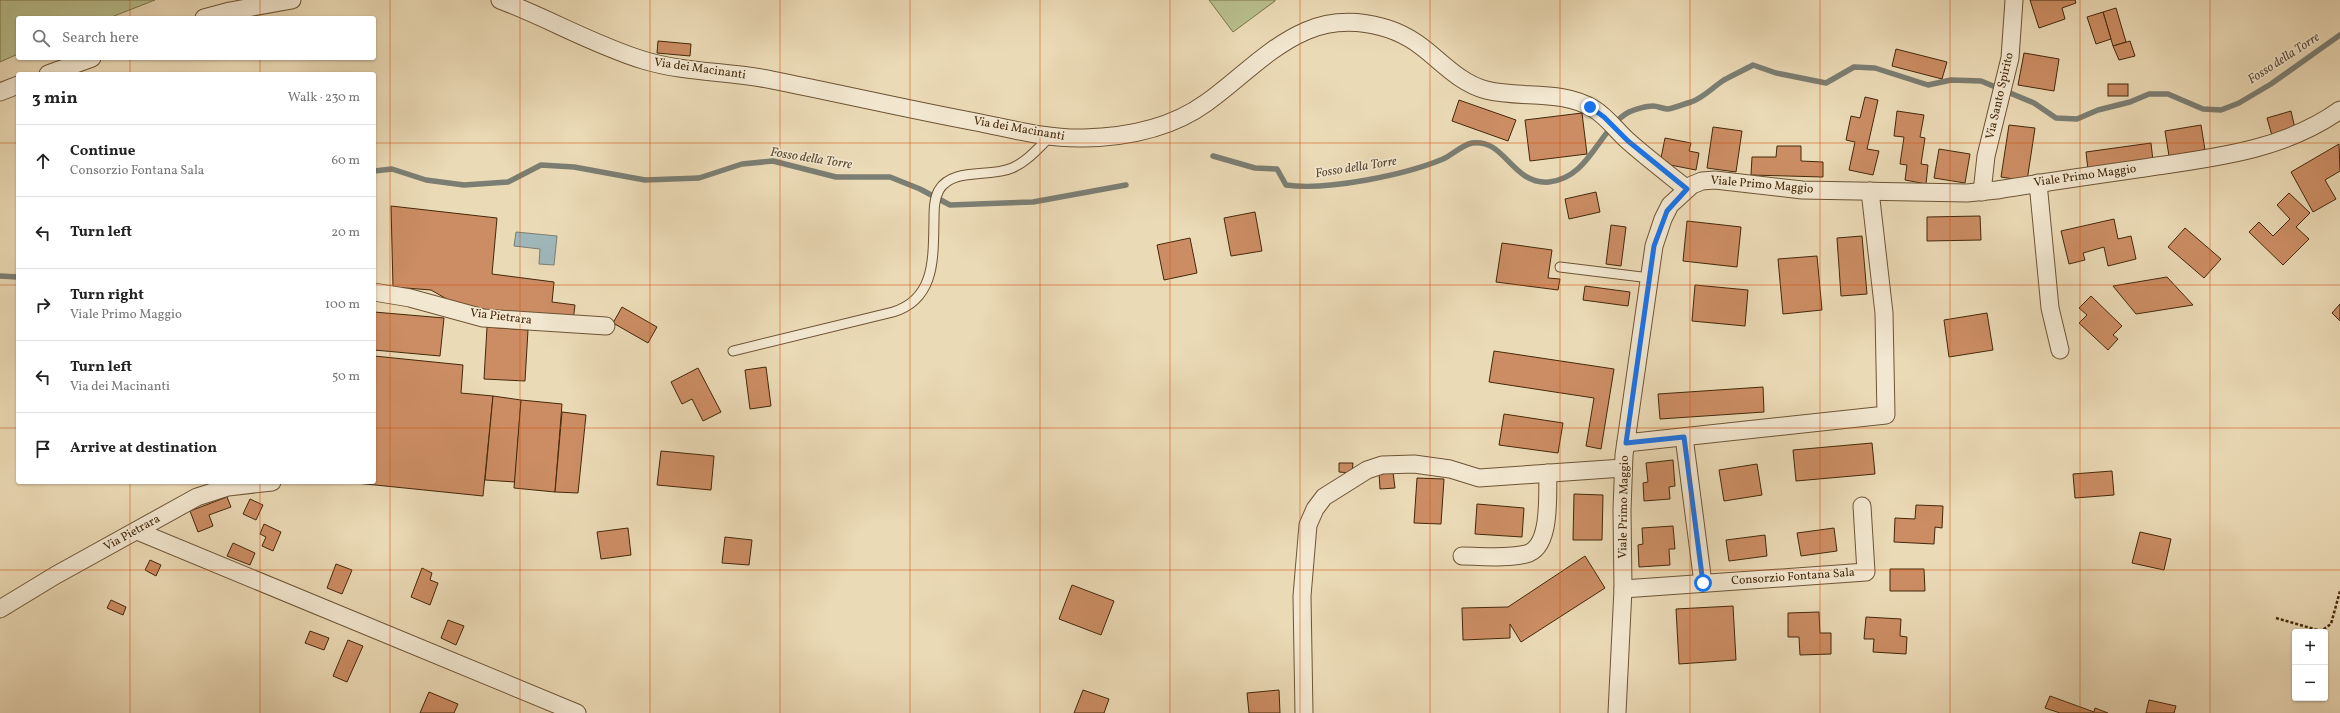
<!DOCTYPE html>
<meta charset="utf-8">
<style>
body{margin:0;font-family:Vollkorn,serif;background:#f6f6f6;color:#222}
.controls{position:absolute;right:12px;bottom:12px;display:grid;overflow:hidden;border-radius:4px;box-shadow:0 1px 3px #0004}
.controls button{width:36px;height:36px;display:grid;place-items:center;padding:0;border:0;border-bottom:1px solid #e0e0e0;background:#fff;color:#222;font:20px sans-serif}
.stop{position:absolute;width:12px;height:12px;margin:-9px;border:3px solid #1a73e8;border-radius:50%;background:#fff}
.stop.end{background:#1a73e8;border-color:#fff;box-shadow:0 1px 4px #0008}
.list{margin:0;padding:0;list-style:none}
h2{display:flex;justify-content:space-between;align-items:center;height:52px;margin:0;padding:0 16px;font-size:17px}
h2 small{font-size:13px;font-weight:400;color:#767676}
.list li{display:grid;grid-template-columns:26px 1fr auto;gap:12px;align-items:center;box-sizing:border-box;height:72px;padding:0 16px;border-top:1px solid #e0e0e0}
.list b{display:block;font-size:15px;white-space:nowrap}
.list p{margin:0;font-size:13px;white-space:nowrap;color:#767676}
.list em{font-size:13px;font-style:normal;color:#767676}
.icon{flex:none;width:22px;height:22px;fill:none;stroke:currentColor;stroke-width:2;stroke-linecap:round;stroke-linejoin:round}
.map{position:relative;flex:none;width:2340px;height:713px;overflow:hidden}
.search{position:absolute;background:#fff;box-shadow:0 1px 3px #0004;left:16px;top:16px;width:360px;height:44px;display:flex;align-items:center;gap:10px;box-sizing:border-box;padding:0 14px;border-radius:4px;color:#767676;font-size:15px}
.panel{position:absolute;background:#fff;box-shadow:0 1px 3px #0004;left:16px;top:72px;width:360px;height:412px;border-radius:4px}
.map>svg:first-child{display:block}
</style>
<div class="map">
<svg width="2340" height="713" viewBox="0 0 2340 713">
<rect width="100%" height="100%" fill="#ebdab6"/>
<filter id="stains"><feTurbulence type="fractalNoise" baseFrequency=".005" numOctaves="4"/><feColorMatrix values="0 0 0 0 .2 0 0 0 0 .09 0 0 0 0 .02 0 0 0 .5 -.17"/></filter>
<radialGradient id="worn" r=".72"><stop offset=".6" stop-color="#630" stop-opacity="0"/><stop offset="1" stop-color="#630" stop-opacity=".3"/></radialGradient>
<!-- green -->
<g fill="#b8bf8d" stroke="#7e744b">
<polygon points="0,0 155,0 109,18 18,18 18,54 0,62"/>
<polygon points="1209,0 1275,0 1275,1 1233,32"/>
</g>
<!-- water -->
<polygon fill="#9fb7ba" stroke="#7b7e73" points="516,232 557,236 554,265 539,264 540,249 514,246"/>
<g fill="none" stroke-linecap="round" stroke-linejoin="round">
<!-- stream -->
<g stroke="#7b7e73" stroke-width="5.5">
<path d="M1213,156L1255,168L1277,169L1286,185C1326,191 1405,175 1443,159C1452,155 1462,145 1472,143C1505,138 1512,185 1549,182C1590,178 1599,128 1629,112C1635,109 1647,106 1653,106C1658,106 1663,109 1668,109C1675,108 1684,104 1691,102C1703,98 1713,87 1724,80C1733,75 1744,70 1753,65L1776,73L1826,83L1854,67L1875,68L1928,85L1951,80L1981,81L2034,103L2056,118L2077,119L2098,110L2130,102L2149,94H2168L2203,109L2221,110L2239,103L2271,84L2340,35"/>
<polyline points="374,171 392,169 426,180 464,185 508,182 541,165 574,167 645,180 699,178 742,164 773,161 836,177 890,177 920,189 950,205 1033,202 1126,185"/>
<polyline points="0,276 18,277"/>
</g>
</g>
<!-- building -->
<g fill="#cc8d64" stroke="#442809">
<polygon points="2030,0 2075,0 2076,3 2062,8 2065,19 2039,28"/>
<polygon points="2116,8 2126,42 2113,46 2103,12"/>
<polygon points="2103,12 2111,39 2096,44 2087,17"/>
<polygon points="658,41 691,44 690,56 657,53"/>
<polygon points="2130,41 2135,56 2119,60 2113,46"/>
<polygon points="1896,49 1947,62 1942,79 1892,66"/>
<polygon points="2024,53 2059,59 2054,91 2018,85"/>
<rect x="2108" y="84" width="20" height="12"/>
<polygon points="1865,97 1878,100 1867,149 1879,151 1873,175 1849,170 1855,142 1846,140 1851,116 1860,118"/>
<polygon points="1459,100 1516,120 1508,141 1452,121"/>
<polygon points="1897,111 1924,115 1920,137 1925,138 1921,164 1928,165 1926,184 1905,180 1907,165 1900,164 1904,137 1894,136"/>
<polygon points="2291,111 2296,133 2273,139 2267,118"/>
<polygon points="1582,113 1587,154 1530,161 1525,120"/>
<polygon points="2009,125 2035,128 2027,181 2001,177"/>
<polygon points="2201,125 2205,150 2169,156 2165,131"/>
<polygon points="1713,127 1742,131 1736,172 1707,168"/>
<polygon points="1665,138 1691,143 1689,151 1699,153 1696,170 1660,163"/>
<polygon points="2151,143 2153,161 2088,170 2086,152"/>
<polygon points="2339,144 2340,171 2325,180 2336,199 2313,212 2291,172"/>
<polygon points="1777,146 1801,146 1801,161 1823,162 1823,177 1751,175 1752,157 1776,157"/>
<polygon points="1939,149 1970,154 1965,183 1934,178"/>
<polygon points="1596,192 1600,212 1569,219 1565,199"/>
<polygon points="2289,193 2310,213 2296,227 2309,239 2283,265 2249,232 2259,222 2273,236 2290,219 2277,205"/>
<polygon points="391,206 497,218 492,274 554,282 552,302 575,305 573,321 459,306 431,290 393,287"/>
<polygon points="1255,212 1262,251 1231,256 1224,218"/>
<polygon points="1980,216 1981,240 1927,241 1927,217"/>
<polygon points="2114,219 2118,239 2131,236 2136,259 2108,266 2104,247 2083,253 2085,260 2069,264 2061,231"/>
<polygon points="1687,221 1741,227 1737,267 1683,261"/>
<polygon points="1611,225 1626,227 1621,266 1606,264"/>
<polygon points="2185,228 2221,259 2204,278 2168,247"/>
<polygon points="1862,236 1867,294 1841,296 1837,238"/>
<polygon points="1190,238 1197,273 1164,280 1157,245"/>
<polygon points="1502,243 1552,250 1548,278 1560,279 1558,290 1496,282"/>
<polygon points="1817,256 1822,310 1783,314 1778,259"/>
<polygon points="2167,277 2193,305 2136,314 2113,286"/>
<polygon points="1695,285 1748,290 1745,326 1692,321"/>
<polygon points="1585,286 1630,292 1628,306 1583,300"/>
<polygon points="2091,296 2122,326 2113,335 2118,339 2108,350 2079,323 2087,315 2079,308"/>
<polygon points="2340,304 2340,321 2332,313"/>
<polygon points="622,307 657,327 648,343 613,323"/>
<polygon points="374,312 444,318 440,356 374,350"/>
<polygon points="1987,313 1993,350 1949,357 1944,320"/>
<polygon points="487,327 528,330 525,381 484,379"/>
<polygon points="1494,351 1614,369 1601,449 1586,446 1594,398 1489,382"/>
<polygon points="374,356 463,365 461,393 493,396 483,496 346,482 374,482"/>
<polygon points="766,367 771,406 750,409 745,370"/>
<polygon points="698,368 721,412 703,421 692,399 682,404 671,382"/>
<polygon points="1763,387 1764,412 1660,419 1658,394"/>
<polygon points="493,396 521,400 515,482 485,480"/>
<polygon points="521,400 562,404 555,492 514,488"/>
<polygon points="562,412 586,415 578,493 555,492"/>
<polygon points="1504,414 1563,423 1558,453 1499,445"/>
<polygon points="1872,443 1875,474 1796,481 1793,450"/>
<polygon points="661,451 714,456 711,490 657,485"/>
<polygon points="1673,460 1675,486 1669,487 1670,499 1644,501 1643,483 1648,482 1646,463"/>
<polygon points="1339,463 1353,463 1352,473 1339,472"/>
<polygon points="1757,464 1762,495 1724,501 1719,470"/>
<polygon points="2112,471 2114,495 2075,498 2073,474"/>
<polygon points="1393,472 1395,488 1380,489 1379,473"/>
<polygon points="1417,478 1444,479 1441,524 1414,523"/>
<polygon points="1574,494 1603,495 1602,540 1573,540"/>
<polygon points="227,497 231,507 209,515 213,526 198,532 190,511"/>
<polygon points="250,499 263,505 256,520 243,514"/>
<polygon points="1477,504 1524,508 1522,537 1475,534"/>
<polygon points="1916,505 1943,506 1942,528 1935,527 1934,544 1894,542 1895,518 1915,519"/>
<polygon points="264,524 281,532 273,551 262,546 266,537 260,534"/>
<polygon points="1673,526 1675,549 1669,549 1670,565 1639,567 1638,545 1643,544 1642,528"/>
<polygon points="628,528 631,555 601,559 597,532"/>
<polygon points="1834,528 1837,551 1801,556 1797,533"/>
<polygon points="2140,532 2171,539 2164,570 2132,563"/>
<polygon points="1765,535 1767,556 1729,561 1726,540"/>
<polygon points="725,537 752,540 749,565 722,563"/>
<polygon points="233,543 255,553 250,565 227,556"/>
<polygon points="1585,556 1605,588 1521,642 1510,624 1510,638 1463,640 1462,608 1508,607"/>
<polygon points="150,560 161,565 156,576 145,570"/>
<polygon points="336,564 352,570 342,594 327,588"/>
<polygon points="422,568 432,573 430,580 438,583 430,605 411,597"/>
<polygon points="1890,569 1924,569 1925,591 1890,591"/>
<polygon points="1072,585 1114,601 1101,635 1059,619"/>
<polygon points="111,600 126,607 123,615 107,608"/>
<polygon points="1733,606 1736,660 1679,664 1676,609"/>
<polygon points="1819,612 1820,633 1831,633 1831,654 1800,655 1799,637 1788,637 1788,613"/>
<polygon points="1866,617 1901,619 1900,636 1907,637 1906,654 1873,652 1874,639 1864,639"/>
<polygon points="448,620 464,626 456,645 441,638"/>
<polygon points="310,631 329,638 324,650 305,643"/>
<polygon points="348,640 363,646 347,682 333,676"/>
<polygon points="1083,690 1109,699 1104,713 1074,713"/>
<polygon points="1279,690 1280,713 1249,713 1247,693"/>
<polygon points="429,692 458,704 454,713 420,713"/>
<polygon points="2050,696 2094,712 2095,708 2108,713 2060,713 2045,708"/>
<polygon points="2149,700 2176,706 2174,713 2146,713"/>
</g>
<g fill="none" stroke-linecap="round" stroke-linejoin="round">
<defs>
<g id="lane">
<polyline points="1560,267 1650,278"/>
<path d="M733,351L893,312C936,299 933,257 934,220C934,210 934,199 939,190C953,167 990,178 1012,168C1028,161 1038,148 1050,137"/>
</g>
<g id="street">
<path d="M500,0C548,18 594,45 643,60C685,73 729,71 772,80C842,94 911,110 981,123C1015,130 1049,139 1084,138C1127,137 1170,129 1206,103C1240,79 1267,48 1306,31C1343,15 1390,22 1422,47C1443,63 1460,83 1486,90C1522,99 1561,89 1594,109C1607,117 1616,130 1627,140C1646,157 1667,173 1687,189"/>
<polyline points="204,18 230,11 292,0"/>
<polyline points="48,74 92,58"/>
<polyline points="0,92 18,85"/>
<polyline points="2038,183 2050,308 2060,350"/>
<polyline points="1982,192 1986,156 2010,58 2014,0"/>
<polyline points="374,292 410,298 483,318 606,326"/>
<polyline points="1684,437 1703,583"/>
<polyline points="1626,443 1886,415 1884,313 1870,191"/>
<polyline points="137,531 577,713"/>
<path d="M1462,556C1482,556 1506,559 1526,554C1552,548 1547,494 1548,473"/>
<polyline points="1623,589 1866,572 1862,506"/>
<polyline points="0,609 56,575 197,497 228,487 272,482"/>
<polyline points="1304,713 1302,596 1308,525 1315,509 1324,497 1367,470 1382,465 1414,464 1450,469 1479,478 1623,468"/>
<path d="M1617,713L1623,589L1622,510L1624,455L1654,246L1663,219L1670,205L1692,185L1702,181L1715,180L1802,190L1967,193L1997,190C2046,182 2095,175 2144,168C2211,158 2283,151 2340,110"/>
</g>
</defs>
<!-- lane casing -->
<use href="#lane" stroke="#6e5434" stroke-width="11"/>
<!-- street casing -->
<use href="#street" stroke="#6e5434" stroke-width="19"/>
<!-- path -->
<polyline stroke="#442809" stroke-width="2.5" stroke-dasharray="3 2" stroke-linecap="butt" points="2276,618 2321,631 2331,624 2340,591"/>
<!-- lane -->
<use href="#lane" stroke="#f2e7d0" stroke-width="9"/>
<!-- street -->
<use href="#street" stroke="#f2e7d0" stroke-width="17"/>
</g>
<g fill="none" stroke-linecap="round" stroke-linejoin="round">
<!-- route -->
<polyline stroke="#1a73e8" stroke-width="5" points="1590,107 1604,117 1628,141 1687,189 1667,211 1654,246 1626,443 1684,437 1703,583"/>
</g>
<!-- grid -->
<path fill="none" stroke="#cf520c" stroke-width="1" stroke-opacity="0.55" d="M130,0V18M260,0V18M390,0V713M520,0V713M650,0V713M780,0V713M910,0V713M1040,0V713M1170,0V713M1300,0V713M1430,0V713M1560,0V713M1690,0V713M1820,0V713M1950,0V713M2080,0V713M2210,0V713M130,58V74M260,58V74M0,143H18M374,143H2340M0,285H18M374,285H2340M0,428H18M374,428H2340M130,482V713M260,482V713M0,570H2340"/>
<g text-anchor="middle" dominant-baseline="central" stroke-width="3" stroke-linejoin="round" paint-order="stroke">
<!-- street labels -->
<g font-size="12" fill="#442809" stroke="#f2e7d0">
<text transform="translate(700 69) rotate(8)">Via dei Macinanti</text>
<text transform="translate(2000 96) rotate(-77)">Via Santo Spirito</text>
<text transform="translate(1019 129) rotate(10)">Via dei Macinanti</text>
<text transform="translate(2085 176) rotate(-8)">Viale Primo Maggio</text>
<text transform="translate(1762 185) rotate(5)">Viale Primo Maggio</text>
<text transform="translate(501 317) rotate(7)">Via Pietrara</text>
<text transform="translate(1624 507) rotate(-89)">Viale Primo Maggio</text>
<text transform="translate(132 533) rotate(-29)">Via Pietrara</text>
<text transform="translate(1793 577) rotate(-4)">Consorzio Fontana Sala</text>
</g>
<!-- water labels -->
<g font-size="13" font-style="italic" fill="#5b4c35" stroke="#f2e7d0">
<text transform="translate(2284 59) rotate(-33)">Fosso della Torre</text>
<text transform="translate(811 159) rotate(9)">Fosso della Torre</text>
<text transform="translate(1356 168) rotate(-9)">Fosso della Torre</text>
</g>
</g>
<rect width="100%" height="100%" filter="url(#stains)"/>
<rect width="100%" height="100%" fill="url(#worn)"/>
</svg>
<div class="controls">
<button>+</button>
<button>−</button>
</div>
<div class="stop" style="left:1703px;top:583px"></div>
<div class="stop end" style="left:1590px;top:107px"></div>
<div class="search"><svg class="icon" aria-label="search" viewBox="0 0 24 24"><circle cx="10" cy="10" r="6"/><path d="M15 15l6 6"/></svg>Search here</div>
<section class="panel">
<h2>3 min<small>Walk · 230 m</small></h2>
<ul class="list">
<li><svg class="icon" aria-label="ahead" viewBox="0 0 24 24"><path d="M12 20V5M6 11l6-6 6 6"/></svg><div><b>Continue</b><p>Consorzio Fontana Sala</p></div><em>60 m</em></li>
<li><svg class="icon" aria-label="left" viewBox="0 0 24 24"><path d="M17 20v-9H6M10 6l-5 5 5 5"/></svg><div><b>Turn left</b></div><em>20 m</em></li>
<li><svg class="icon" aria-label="right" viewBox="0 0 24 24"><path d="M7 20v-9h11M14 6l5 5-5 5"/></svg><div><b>Turn right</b><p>Viale Primo Maggio</p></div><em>100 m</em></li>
<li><svg class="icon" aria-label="left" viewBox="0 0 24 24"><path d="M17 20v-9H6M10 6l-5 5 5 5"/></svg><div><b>Turn left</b><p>Via dei Macinanti</p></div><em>50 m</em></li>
<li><svg class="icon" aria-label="arrive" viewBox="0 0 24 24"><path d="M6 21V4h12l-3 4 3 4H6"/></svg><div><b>Arrive at destination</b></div></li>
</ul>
</section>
</div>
